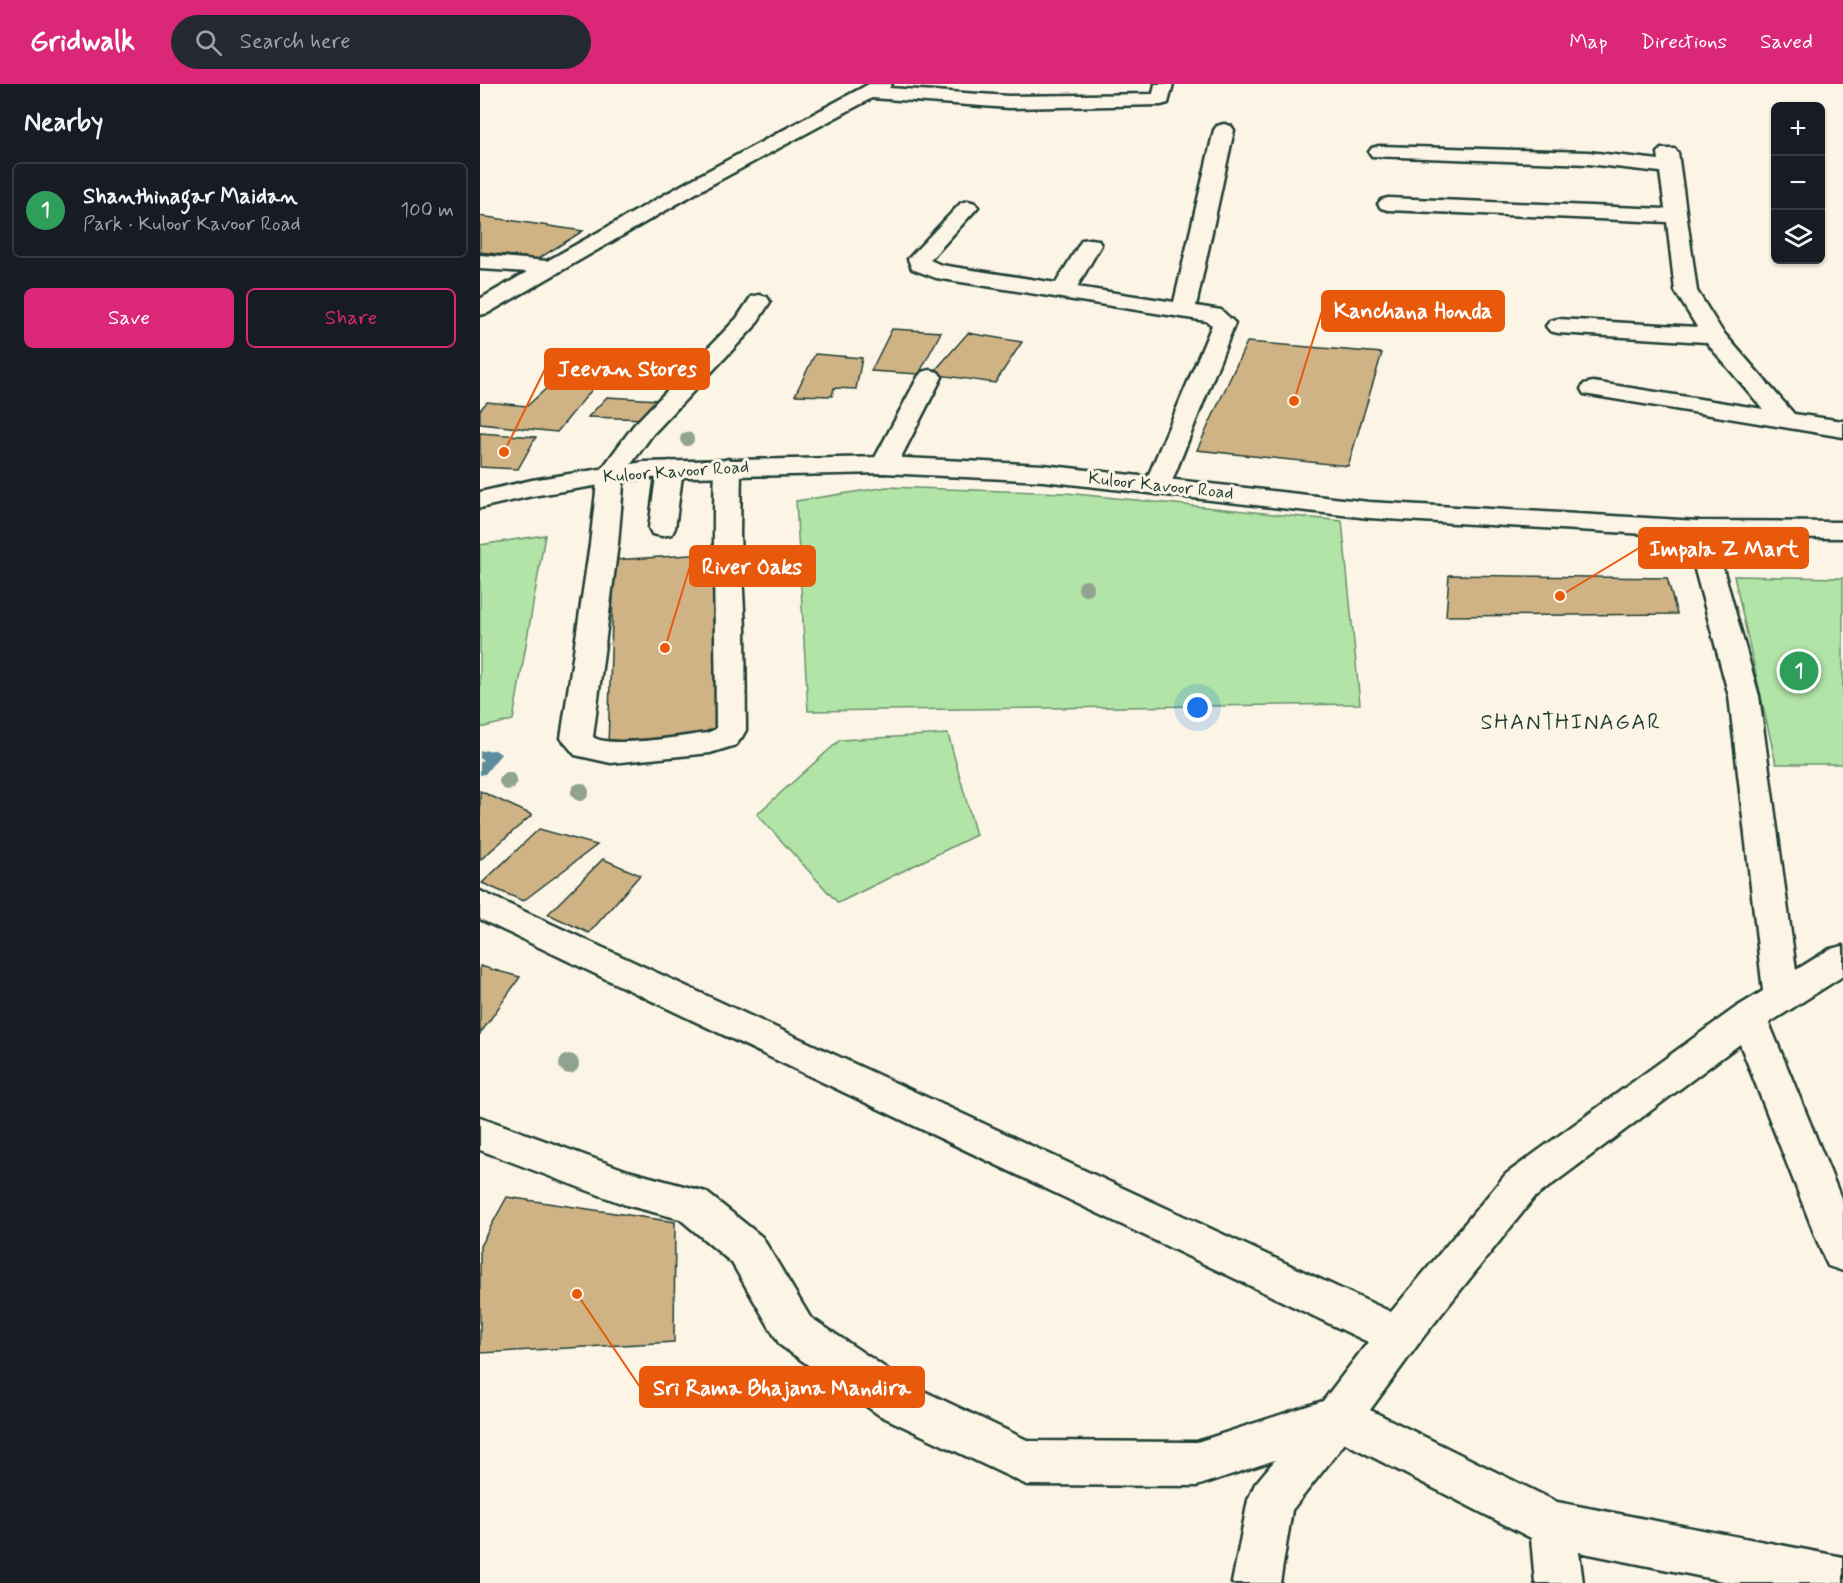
<!DOCTYPE html>
<meta charset="utf-8">
<style>
body{margin:0;font-family:Mynerve,sans-serif;background:#242831;color:#f1f3f6}
.controls{position:absolute;right:18px;top:18px;display:grid;overflow:hidden;border-radius:9px;box-shadow:0 2px 4px #0004}
.controls button{width:54px;height:54px;display:grid;place-items:center;padding:0;border:0;border-bottom:2px solid #363941;background:#171b24;color:#f1f3f6;font:30px sans-serif}
.you{position:absolute;left:718px;top:624px;width:21px;height:21px;margin:-15px;border:4px solid #fff;border-radius:50%;background:#1a73e8;box-shadow:0 0 0 9px #1a73e833}
.badge{display:grid;place-items:center;width:39px;height:39px;border-radius:50%;background:#db2777;color:#fff;font-size:20px;font-weight:700}
.pin{position:absolute;translate:-50% -50%;border:3px solid #fff;box-shadow:0 2px 6px #0006}
.list{margin:0;padding:0;list-style:none}
h2{display:flex;justify-content:space-between;align-items:center;height:78px;margin:0;padding:0 24px;font-size:26px}
h2 small{font-size:20px;font-weight:400;color:#9ea1a6}
.list li{display:grid;grid-template-columns:39px 1fr auto;gap:18px;align-items:center;box-sizing:border-box;height:96px;margin:0 12px 12px;padding:0 12px;border:2px solid #363941;border-radius:9px}
.list b{display:block;font-size:22px;white-space:nowrap}
.list p{margin:0;font-size:20px;white-space:nowrap;color:#9ea1a6}
.list em{font-size:20px;font-style:normal;color:#9ea1a6}
.actions{display:flex;gap:12px;padding:18px 24px}
.actions a{flex:1;padding:14px 0;border:2px solid #db2777;border-radius:9px;text-align:center;font-size:21px;color:#db2777}
.actions .main{background:#db2777;color:#fff}
.icon{flex:none;width:33px;height:33px;fill:none;stroke:currentColor;stroke-width:2;stroke-linecap:round;stroke-linejoin:round}
.map{position:relative;flex:none;width:1363px;height:1499px;overflow:hidden}
header{display:flex;align-items:center;gap:36px;box-sizing:border-box;height:84px;padding:0 30px;background:#db2777;color:#fff}
header strong{font-size:28px}
nav{display:flex;gap:33px;margin-inline-start:auto;font-size:21px}
.search{width:420px;height:54px;background:#242831;display:flex;align-items:center;gap:15px;box-sizing:border-box;padding:0 21px;border-radius:33px;color:#9ea1a6;font-size:22px}
main{display:flex}
aside{flex:1;background:#171b24}
.map>svg:first-child{display:block}
</style>
<header>
<strong>Gridwalk</strong>
<div class="search"><svg class="icon" aria-label="search" viewBox="0 0 24 24"><circle cx="10" cy="10" r="6"/><path d="M15 15l6 6"/></svg>Search here</div>
<nav><a>Map</a><a>Directions</a><a>Saved</a></nav>
</header>
<main>
<aside>
<h2>Nearby<small></small></h2>
<ul class="list">
<li><span class="badge" style="background:#2e9e5b">1</span><div><b>Shanthinagar Maidan</b><p>Park · Kuloor Kavoor Road</p></div><em>100 m</em></li>
</ul>
<div class="actions"><a class="main">Save</a><a>Share</a></div>
</aside>
<div class="map">
<svg width="1363" height="1499" viewBox="0 0 1363 1499">
<rect width="100%" height="100%" fill="#fcf5e5"/>
<filter id="ink" filterUnits="userSpaceOnUse"><feTurbulence type="fractalNoise" baseFrequency=".0167" numOctaves="2"/><feDisplacementMap in="SourceGraphic" scale="12" xChannelSelector="R" yChannelSelector="G"/><feConvolveMatrix kernelMatrix="1 2 1 2 8 2 1 2 1" color-interpolation-filters="sRGB"/></filter>
<g filter="url(#ink)">
<!-- green -->
<g fill="#b1e4a6" stroke="#68906d" stroke-width="1.5">
<polygon points="407,403 586,409 862,437 880,620 328,627 316,417"/>
<polygon points="65,451 33,636 0,644 0,461"/>
<polygon points="1254,492 1363,494 1363,680 1296,680"/>
<polygon points="468,650 496,751 358,819 277,730 360,656"/>
</g>
<g fill="none" stroke-linecap="round" stroke-linejoin="round">
<!-- stream -->
<polygon fill="#5c8c9e" fill-rule="evenodd" points="15,666 21,670 5,690 0,691 0,679 3,675 0,675 0,667"/>
</g>
<!-- building -->
<g fill="#d0b385" stroke="#1f3d34" stroke-width="1.5">
<polygon points="0,132 103,147 58,175 0,168"/>
<polygon points="412,245 461,248 439,290 391,287"/>
<polygon points="488,249 542,258 515,299 452,290"/>
<polygon points="767,258 902,269 868,382 717,366"/>
<polygon points="335,270 382,274 376,305 354,304 352,312 315,311"/>
<polygon points="89,284 129,285 77,348 0,340 0,326 7,318 47,322"/>
<polygon points="127,313 178,316 167,335 108,333"/>
<polygon points="0,349 56,353 38,385 0,383"/>
<polygon points="241,469 235,652 128,662 134,476"/>
<polygon points="969,491 1187,494 1197,530 966,532"/>
<polygon points="0,707 52,731 0,776"/>
<polygon points="59,745 117,761 43,817 2,799"/>
<polygon points="123,775 160,791 109,849 68,830"/>
<polygon points="0,882 40,893 0,950"/>
<polygon points="27,1113 195,1138 194,1258 0,1269 0,1162"/>
</g>
<g fill="none" stroke-linecap="round" stroke-linejoin="round">
<defs>
<g id="minor">
<polygon points="389,0 412,0 409,4 529,12 673,10 675,0 693,0 688,19 681,21 529,24 392,14 223,105 8,229 0,231 0,215 47,188 0,185 0,171 67,177 209,97"/>
<polygon points="744,40 751,42 754,46 716,222 741,226 755,239 690,402 686,408 677,410 668,408 664,402 732,241 726,237 456,194 432,185 428,175 481,119 488,117 495,119 498,123 450,176 461,181 576,199 602,156 610,155 618,156 621,161 597,203 694,218 734,46 737,42"/>
<polygon points="899,62 1108,68 1179,76 1178,69 1181,65 1195,65 1198,69 1217,207 1242,247 1314,330 1363,337 1363,353 1104,310 1101,305 1104,300 1113,298 1283,325 1226,258 1078,249 1070,247 1066,242 1070,237 1078,235 1217,243 1195,207 1187,138 908,126 901,124 898,120 901,116 908,114 1185,125 1180,88 1108,80 892,72 889,68 892,64"/>
<path d="M279,211L287,213L290,218L274,243L172,351L144,390L138,460L113,653C128,665 206,652 227,649L236,645C236,557 232,470 235,383L239,378L248,375L257,378L261,383L260,452L265,544L266,646L262,653L256,661L230,669L131,679L95,671L81,654L110,460L118,390L154,341L257,234L271,213Z"/>
<polygon points="450,286 458,288 462,293 417,381 413,386 404,389 395,386 391,381 438,293 442,288"/>
<polygon points="190,377 199,380 203,385 195,444 192,450 182,452 172,450 169,444 177,385 181,380"/>
<polygon points="1218,437 1228,439 1232,445 1279,612 1316,886 1350,865 1363,862 1363,892 1289,939 1363,1119 1363,1187 1348,1182 1342,1169 1260,960 1054,1114 944,1252 890,1326 1077,1418 1363,1473 1363,1499 1253,1499 1099,1468 1103,1499 1055,1499 1051,1454 865,1359 812,1426 800,1499 752,1499 768,1416 775,1400 795,1376 717,1402 547,1401 399,1331 300,1261 252,1179 200,1135 146,1121 0,1066 0,1033 148,1087 226,1108 282,1153 330,1233 431,1301 549,1357 717,1358 843,1317 888,1258 0,835 0,807 911,1228 1026,1090 1255,924 1283,907 1249,612 1204,445 1208,439"/>
</g>
<polygon id="secondary" points="404,373 563,381 889,418 1218,437 1363,438 1363,454 1218,453 889,434 563,397 404,389 164,394 52,412 0,424 0,408 52,396 164,378"/>
</defs>
<!-- minor casing -->
<use href="#minor" stroke="#1f3d34" stroke-width="5"/>
<!-- secondary casing -->
<use href="#secondary" stroke="#1f3d34" stroke-width="5"/>
<!-- minor -->
<use href="#minor" fill="#fcf5e5" fill-rule="evenodd"/>
<!-- secondary -->
<use href="#secondary" fill="#fcf5e5" fill-rule="evenodd"/>
</g>
<!-- trees -->
<g fill="#92a290">
<circle cx="207" cy="355" r="7"/>
<circle cx="606" cy="504" r="8"/>
<circle cx="28" cy="697" r="9"/>
<circle cx="100" cy="708" r="9"/>
<circle cx="89" cy="980" r="10"/>
</g>
</g>
<g text-anchor="middle" dominant-baseline="central" stroke-width="6" stroke-linejoin="round" paint-order="stroke">
<!-- far-street labels -->
<g font-size="18" fill="#1f3d34" stroke="#fcf5e5">
<text transform="translate(196 388) rotate(-4)">Kuloor Kavoor Road</text>
<text transform="translate(681 402) rotate(6)">Kuloor Kavoor Road</text>
</g>
<!-- neighbourhood labels -->
<g font-size="22" letter-spacing="1.5" fill="#1f3d34" stroke="#fcf5e5">
<text x="1091" y="639">SHANTHINAGAR</text>
</g>
</g>
<!-- callouts -->
<path fill="none" stroke="#e8590c" stroke-width="2" d="M814 317L842 227M24 368L65 285M1080 512L1159 464M185 564L210 482M97 1210L160 1303"/>
<g fill="#e8590c" stroke="#fcf5e5" stroke-width="2">
<circle cx="814" cy="317" r="6"/>
<circle cx="24" cy="368" r="6"/>
<circle cx="1080" cy="512" r="6"/>
<circle cx="185" cy="564" r="6"/>
<circle cx="97" cy="1210" r="6"/>
</g>
<g fill="#e8590c" stroke="#e8590c" stroke-width="2">
<rect x="842" y="207" width="182" height="40" rx="6"/>
<rect x="65" y="265" width="164" height="40" rx="6"/>
<rect x="1159" y="444" width="169" height="40" rx="6"/>
<rect x="210" y="462" width="125" height="40" rx="6"/>
<rect x="160" y="1283" width="284" height="40" rx="6"/>
</g>
<g font-size="22" text-anchor="middle" font-weight="bold" fill="#fff">
<text x="933" y="234">Kanchana Honda</text>
<text x="147" y="292">Jeevan Stores</text>
<text x="1244" y="472">Impala Z Mart</text>
<text x="272" y="490">River Oaks</text>
<text x="302" y="1311">Sri Rama Bhajana Mandira</text>
</g>
</svg>
<div class="controls">
<button>+</button>
<button>−</button>
<button><svg class="icon" aria-label="layers" viewBox="0 0 24 24"><path d="M12 4l9 5-9 5-9-5zM3 14l9 5 9-5"/></svg></button>
</div>
<div class="you"></div>
<div class="pin badge" style="left:1319px;top:587px;background:#2e9e5b">1</div>
</div>
</main>
